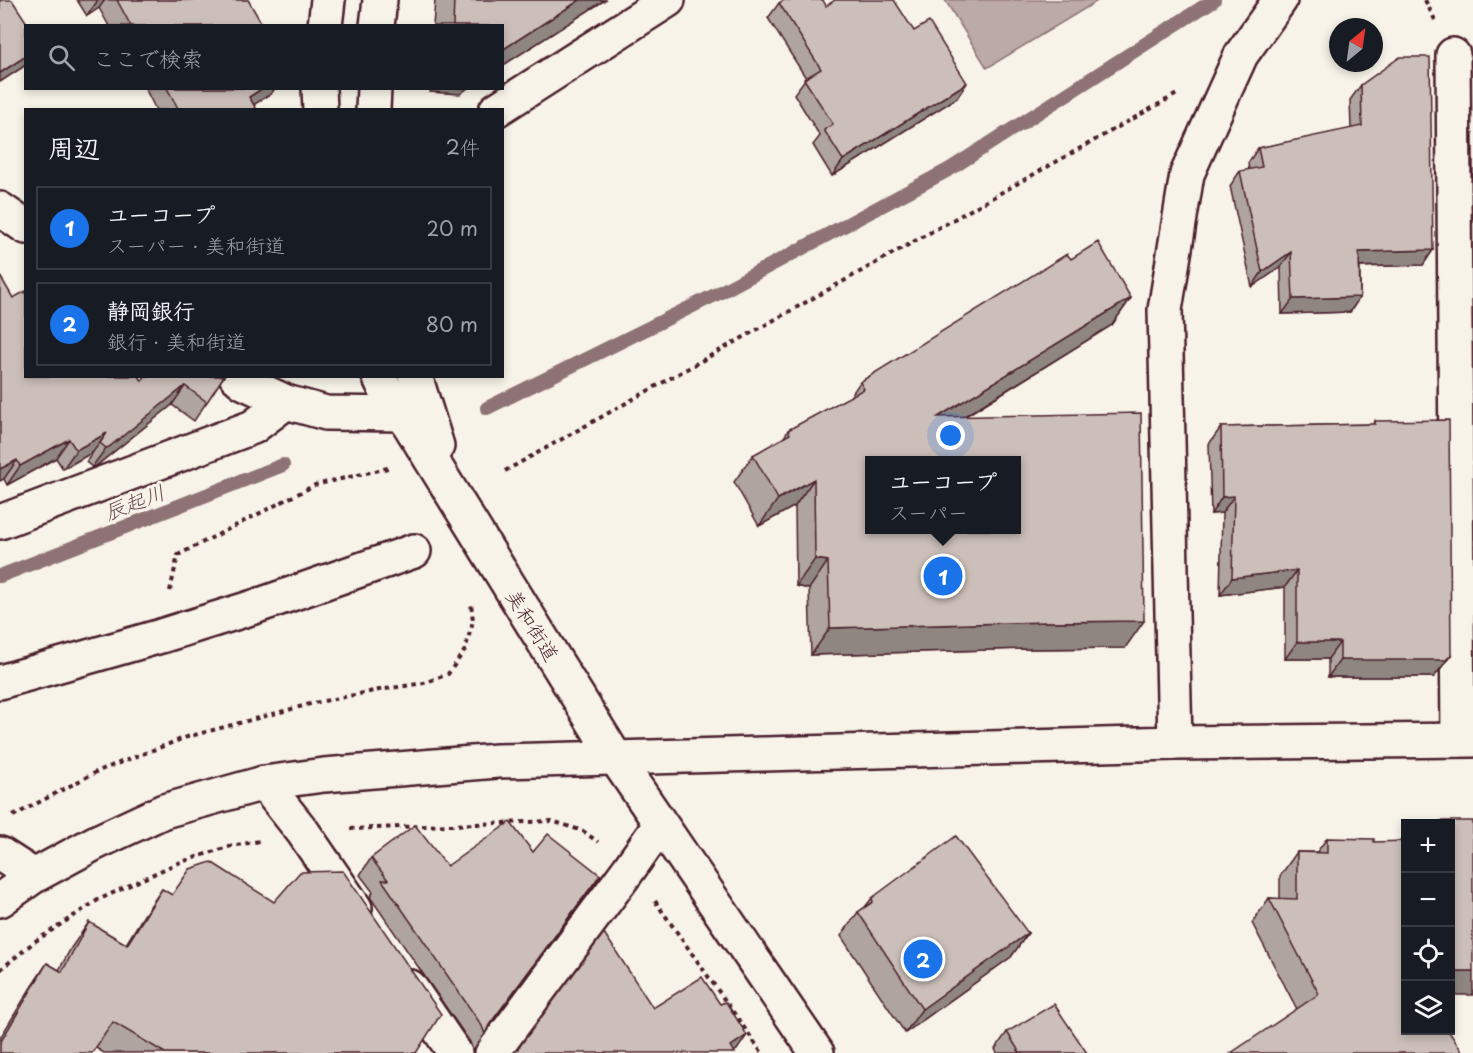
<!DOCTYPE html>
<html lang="ja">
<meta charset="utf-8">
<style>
body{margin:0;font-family:"Playpen Sans","Klee One",sans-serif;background:#20242c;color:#f1f3f6}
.controls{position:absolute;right:18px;bottom:18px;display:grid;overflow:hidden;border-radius:0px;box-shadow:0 3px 9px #0003}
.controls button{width:54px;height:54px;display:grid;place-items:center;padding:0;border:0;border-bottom:2px solid #363941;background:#171b24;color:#f1f3f6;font:30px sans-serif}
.compass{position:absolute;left:1329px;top:18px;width:54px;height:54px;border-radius:50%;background:#171b24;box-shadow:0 3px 9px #0003;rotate:29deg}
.you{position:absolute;left:951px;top:436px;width:21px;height:21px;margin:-15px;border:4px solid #fff;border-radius:50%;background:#1a73e8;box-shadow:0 0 0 9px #1a73e833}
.badge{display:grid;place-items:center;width:39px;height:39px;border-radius:50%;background:#1a73e8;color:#fff;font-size:20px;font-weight:700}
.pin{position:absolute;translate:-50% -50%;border:3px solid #fff;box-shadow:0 2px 6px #0006}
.popup{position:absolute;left:865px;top:456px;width:156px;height:78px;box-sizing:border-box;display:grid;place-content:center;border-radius:0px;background:#171b24;filter:drop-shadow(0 2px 4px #0005);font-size:20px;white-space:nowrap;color:#9ea1a6}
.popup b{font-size:22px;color:#f1f3f6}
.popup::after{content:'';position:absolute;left:50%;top:100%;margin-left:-12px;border:12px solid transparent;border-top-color:#171b24}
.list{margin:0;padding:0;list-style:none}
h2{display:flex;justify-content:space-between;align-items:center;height:78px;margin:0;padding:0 24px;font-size:26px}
h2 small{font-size:20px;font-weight:400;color:#9ea1a6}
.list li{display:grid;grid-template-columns:39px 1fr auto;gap:18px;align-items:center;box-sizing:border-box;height:84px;margin:0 12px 12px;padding:0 12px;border:2px solid #363941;border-radius:0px}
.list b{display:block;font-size:22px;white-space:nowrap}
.list p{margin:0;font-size:20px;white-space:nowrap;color:#9ea1a6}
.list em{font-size:20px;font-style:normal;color:#9ea1a6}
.icon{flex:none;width:33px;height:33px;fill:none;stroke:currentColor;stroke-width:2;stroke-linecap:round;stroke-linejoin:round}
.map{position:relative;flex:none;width:1473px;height:1053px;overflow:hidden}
.search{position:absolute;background:#171b24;box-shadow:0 3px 9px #0003;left:24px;top:24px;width:480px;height:66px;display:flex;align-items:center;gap:15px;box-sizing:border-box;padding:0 21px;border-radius:0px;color:#9ea1a6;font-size:22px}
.panel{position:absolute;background:#171b24;box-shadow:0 3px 9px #0003;left:24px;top:108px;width:480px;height:270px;border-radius:0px}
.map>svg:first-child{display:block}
</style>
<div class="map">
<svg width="1473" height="1053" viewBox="0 0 1473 1053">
<rect width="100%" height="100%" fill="#f7f3e8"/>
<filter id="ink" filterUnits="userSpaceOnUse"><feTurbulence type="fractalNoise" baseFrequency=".0167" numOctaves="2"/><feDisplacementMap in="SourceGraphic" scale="12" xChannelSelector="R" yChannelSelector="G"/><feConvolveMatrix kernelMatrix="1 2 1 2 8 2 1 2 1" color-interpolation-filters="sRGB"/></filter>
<g filter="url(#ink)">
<!-- water -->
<polygon fill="#bcaaa7" stroke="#8e7275" stroke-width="1.5" points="945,0 1099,0 987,68"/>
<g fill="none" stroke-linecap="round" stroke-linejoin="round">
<!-- stream -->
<g stroke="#8e7275" stroke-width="14">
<polyline points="487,408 717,294 950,169 1214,0"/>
<polyline points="0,576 283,465"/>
</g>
<defs>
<g id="minor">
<polyline points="325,26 328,0"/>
<polyline points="377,26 380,0"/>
<polyline points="1453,55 1458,740"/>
<polyline points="319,88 320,110"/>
<polyline points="373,110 374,88"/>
<polyline points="496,110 668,0"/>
<polyline points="0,209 26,227"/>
<polyline points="236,376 243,382 286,402 326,413 403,414"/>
<polyline points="379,376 390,399 403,414 615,757 817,1053"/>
<polyline points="415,376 437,446"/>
<polyline points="0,522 253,427 286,402"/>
<polyline points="0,682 161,636 257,606 414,551"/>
<polyline points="1175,743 1473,740"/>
<polyline points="264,783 303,832 355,908"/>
<polyline points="0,854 34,876"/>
<polyline points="0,900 34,876 95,843 164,811 264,783 324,775 497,761 1175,743 1165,310 1187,174 1241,55 1280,0"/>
<polyline points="410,987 455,1053"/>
<polyline points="492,1053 629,869 660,825"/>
</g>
</defs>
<!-- minor casing -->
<use href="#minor" stroke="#4a1f2b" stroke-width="38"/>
<!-- path -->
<g stroke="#4a1f2b" stroke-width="4" stroke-dasharray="4.5 4.5" stroke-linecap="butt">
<polyline points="1425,0 1435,20"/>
<polyline points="505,471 1177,94"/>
<polyline points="170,591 178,555 315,485 388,468"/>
<polyline points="13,816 98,771 187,737 314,703 379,690 424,683 448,674 465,650 473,621 471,603"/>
<polyline points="350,829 552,821 583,831 598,842"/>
<polyline points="655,901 762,1053"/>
<polyline points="0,970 34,942 98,900 175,864 231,846 260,841"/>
</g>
<!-- minor -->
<use href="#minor" stroke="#f7f3e8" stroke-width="33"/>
</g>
<!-- wall -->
<g fill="#afa49f" stroke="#4a1f2b" stroke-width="1.5">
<polygon points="77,0 248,0 263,26 109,26 99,8 87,16"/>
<polygon points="435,0 605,0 502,66 502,26 433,26"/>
<polygon points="779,3 826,6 957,98 832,176 813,145 820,136 794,94 806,78 768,18"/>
<polygon points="1361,85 1433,250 1423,265 1360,267 1360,297 1350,312 1282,314 1281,267 1252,287 1230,186 1240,171 1249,170 1248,163 1258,148 1351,129 1350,100"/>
<polygon points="145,88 275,88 271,94 254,104 257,110 156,110"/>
<polygon points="1473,132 1473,223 1472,135"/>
<polygon points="1071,259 1131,298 1112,325 964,417 1125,648 1026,649 811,655 809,589 796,586 795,506 759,526 734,482 753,455 783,439 788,430 850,397 860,382"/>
<polygon points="13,298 142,381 224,376 194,421 172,405 96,466 92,467 86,462 93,452 63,469 56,458 7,485 4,479"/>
<polygon points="1375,421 1451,655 1434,677 1328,677 1328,659 1285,659 1285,587 1220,595 1222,513 1211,514 1209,444 1221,427 1374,424"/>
<polygon points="1327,838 1406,1030 1297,1009 1252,923 1269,898 1280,899 1280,876 1297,852 1317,852"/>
<polygon points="533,852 600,875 488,1027 485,1034 473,1051 470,1042 370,897 373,892 360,875 371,858 447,866"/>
<polygon points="162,889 416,1053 104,1053 96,1048 0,1053 0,1038 30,989 47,963 59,970 71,948 89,922 126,944 144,915"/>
<polygon points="872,898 1028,933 1011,957 905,1033 841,936 858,912 865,907"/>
<polygon points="1007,1032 1087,1053 997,1053 995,1049"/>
</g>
<!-- shaded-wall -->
<g fill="#8f8682" stroke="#4a1f2b" stroke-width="1.5">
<polygon points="98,0 105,0 99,8 87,16"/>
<polygon points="580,0 605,0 502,66 502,50"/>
<polygon points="26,56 26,65 0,82 0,73"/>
<polygon points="967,83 957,98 832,176 843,160"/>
<polygon points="263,88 275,88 271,94 245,110 249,97"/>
<polygon points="432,88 468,88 460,94 430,92"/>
<polygon points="1433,250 1423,265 1349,267 1359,252"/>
<polygon points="1291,252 1281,267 1252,287 1262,272"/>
<polygon points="1360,297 1350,312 1282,314 1293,299"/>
<polygon points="1131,298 1112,325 919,444 938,417"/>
<polygon points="185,386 172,405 96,466 92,467 106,448"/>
<polygon points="107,433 93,452 63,469 76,450"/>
<polygon points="69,439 56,458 7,485 20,466"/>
<polygon points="17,460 4,479 0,481 0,469"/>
<polygon points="814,479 795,506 759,526 778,499"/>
<polygon points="1234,496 1222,513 1211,514 1222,497"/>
<polygon points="815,559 828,561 809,589 796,586"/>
<polygon points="1297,570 1285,587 1220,595 1232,578"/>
<polygon points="1144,621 1125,648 1026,649 811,655 830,628 1045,622"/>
<polygon points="1297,642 1340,642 1328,659 1285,659"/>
<polygon points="1451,655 1434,677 1328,677 1340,660"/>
<polygon points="600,875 589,892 484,1032"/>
<polygon points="1028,933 1011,957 905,1033 922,1009"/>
<rect x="1450" y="971" width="23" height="24"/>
<polygon points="747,1035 737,1050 732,1053 731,1046"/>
</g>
<!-- building -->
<g fill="#ccbfb9" stroke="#4a1f2b" stroke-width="1.5" fill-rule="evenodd">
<polygon points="0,0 12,0 29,26 26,26 26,56 0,73"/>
<polygon points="117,0 248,0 263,26 131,26"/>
<polygon points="454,0 580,0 502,50 502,26 453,26"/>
<polygon points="784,0 823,0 826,6 835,0 894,0 914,31 929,22 967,83 843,160 824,130 833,124 804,79 821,69 779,3"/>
<polygon points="1400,57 1430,57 1433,250 1359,252 1360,297 1293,299 1291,252 1262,272 1240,171 1262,167 1258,148 1362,126 1361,85"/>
<polygon points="167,88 263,88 249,97 257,110 179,110"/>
<path d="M1098,242L1131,298L938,417L1141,413L1144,621L1045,622L830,628L828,561L815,559L814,479L778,499L753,455L790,434L788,430L864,389L860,382L1067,254L1071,259ZM870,460H1017V530H870Z"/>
<polygon points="0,276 13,298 26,291 26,376 139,376 142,381 145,376 224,376 207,402 185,386 109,447 106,448 100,443 107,433 76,450 69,439 20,466 17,460 0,469"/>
<polygon points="1449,420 1451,655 1446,660 1340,660 1340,642 1297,642 1297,570 1232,578 1234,496 1222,497 1221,427 1375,424 1375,421"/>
<polygon points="1440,821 1473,821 1473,971 1450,971 1450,824 1441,824"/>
<polygon points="510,822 533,852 548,834 600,875 489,1025 485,1034 482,1026 382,880 388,880 371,858 415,825 447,866"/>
<polygon points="956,836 1028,933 922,1009 858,912 873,902 872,898"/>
<polygon points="1327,838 1374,839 1374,842 1406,841 1406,1030 1448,1030 1463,1053 1231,1053 1319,994 1269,898 1297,899 1297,852 1327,853"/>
<polygon points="211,862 274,902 300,872 343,871 441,1014 416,1053 165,1053 113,1022 92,1053 0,1053 0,1043 47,963 62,972 89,922 127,945 162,889 172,895 190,869"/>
<polygon points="604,933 653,1008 702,977 720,1004 726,1002 747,1035 731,1046 735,1053 513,1053 517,1050"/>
<polygon points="1054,1004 1087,1053 1020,1053 1007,1032"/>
</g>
</g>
<g text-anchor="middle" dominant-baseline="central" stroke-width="6" stroke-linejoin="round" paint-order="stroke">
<!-- street labels -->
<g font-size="20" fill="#4a1f2b" stroke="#f7f3e8">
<text transform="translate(533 625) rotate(58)">美和街道</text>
</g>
<!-- water labels -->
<g font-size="21" font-style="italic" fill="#6c4950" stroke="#f7f3e8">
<text transform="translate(134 501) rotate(-21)">辰起川</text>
</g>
</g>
</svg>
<div class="controls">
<button>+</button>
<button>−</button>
<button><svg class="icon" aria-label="locate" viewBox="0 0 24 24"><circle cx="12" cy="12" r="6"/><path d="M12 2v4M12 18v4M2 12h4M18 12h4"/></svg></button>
<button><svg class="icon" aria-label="layers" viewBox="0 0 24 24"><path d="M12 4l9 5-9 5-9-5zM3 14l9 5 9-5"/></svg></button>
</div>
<svg class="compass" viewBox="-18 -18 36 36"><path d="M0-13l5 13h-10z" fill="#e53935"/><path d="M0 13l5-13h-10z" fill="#9ea1a6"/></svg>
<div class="you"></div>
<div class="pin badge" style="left:943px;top:576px">1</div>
<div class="popup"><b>ユーコープ</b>スーパー</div>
<div class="pin badge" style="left:923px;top:959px">2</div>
<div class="search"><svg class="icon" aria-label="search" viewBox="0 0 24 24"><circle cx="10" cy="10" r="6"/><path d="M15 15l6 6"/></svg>ここで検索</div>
<section class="panel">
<h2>周辺<small>2件</small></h2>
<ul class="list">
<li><span class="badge">1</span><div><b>ユーコープ</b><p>スーパー · 美和街道</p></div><em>20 m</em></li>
<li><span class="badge">2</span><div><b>静岡銀行</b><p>銀行 · 美和街道</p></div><em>80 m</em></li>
</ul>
</section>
</div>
